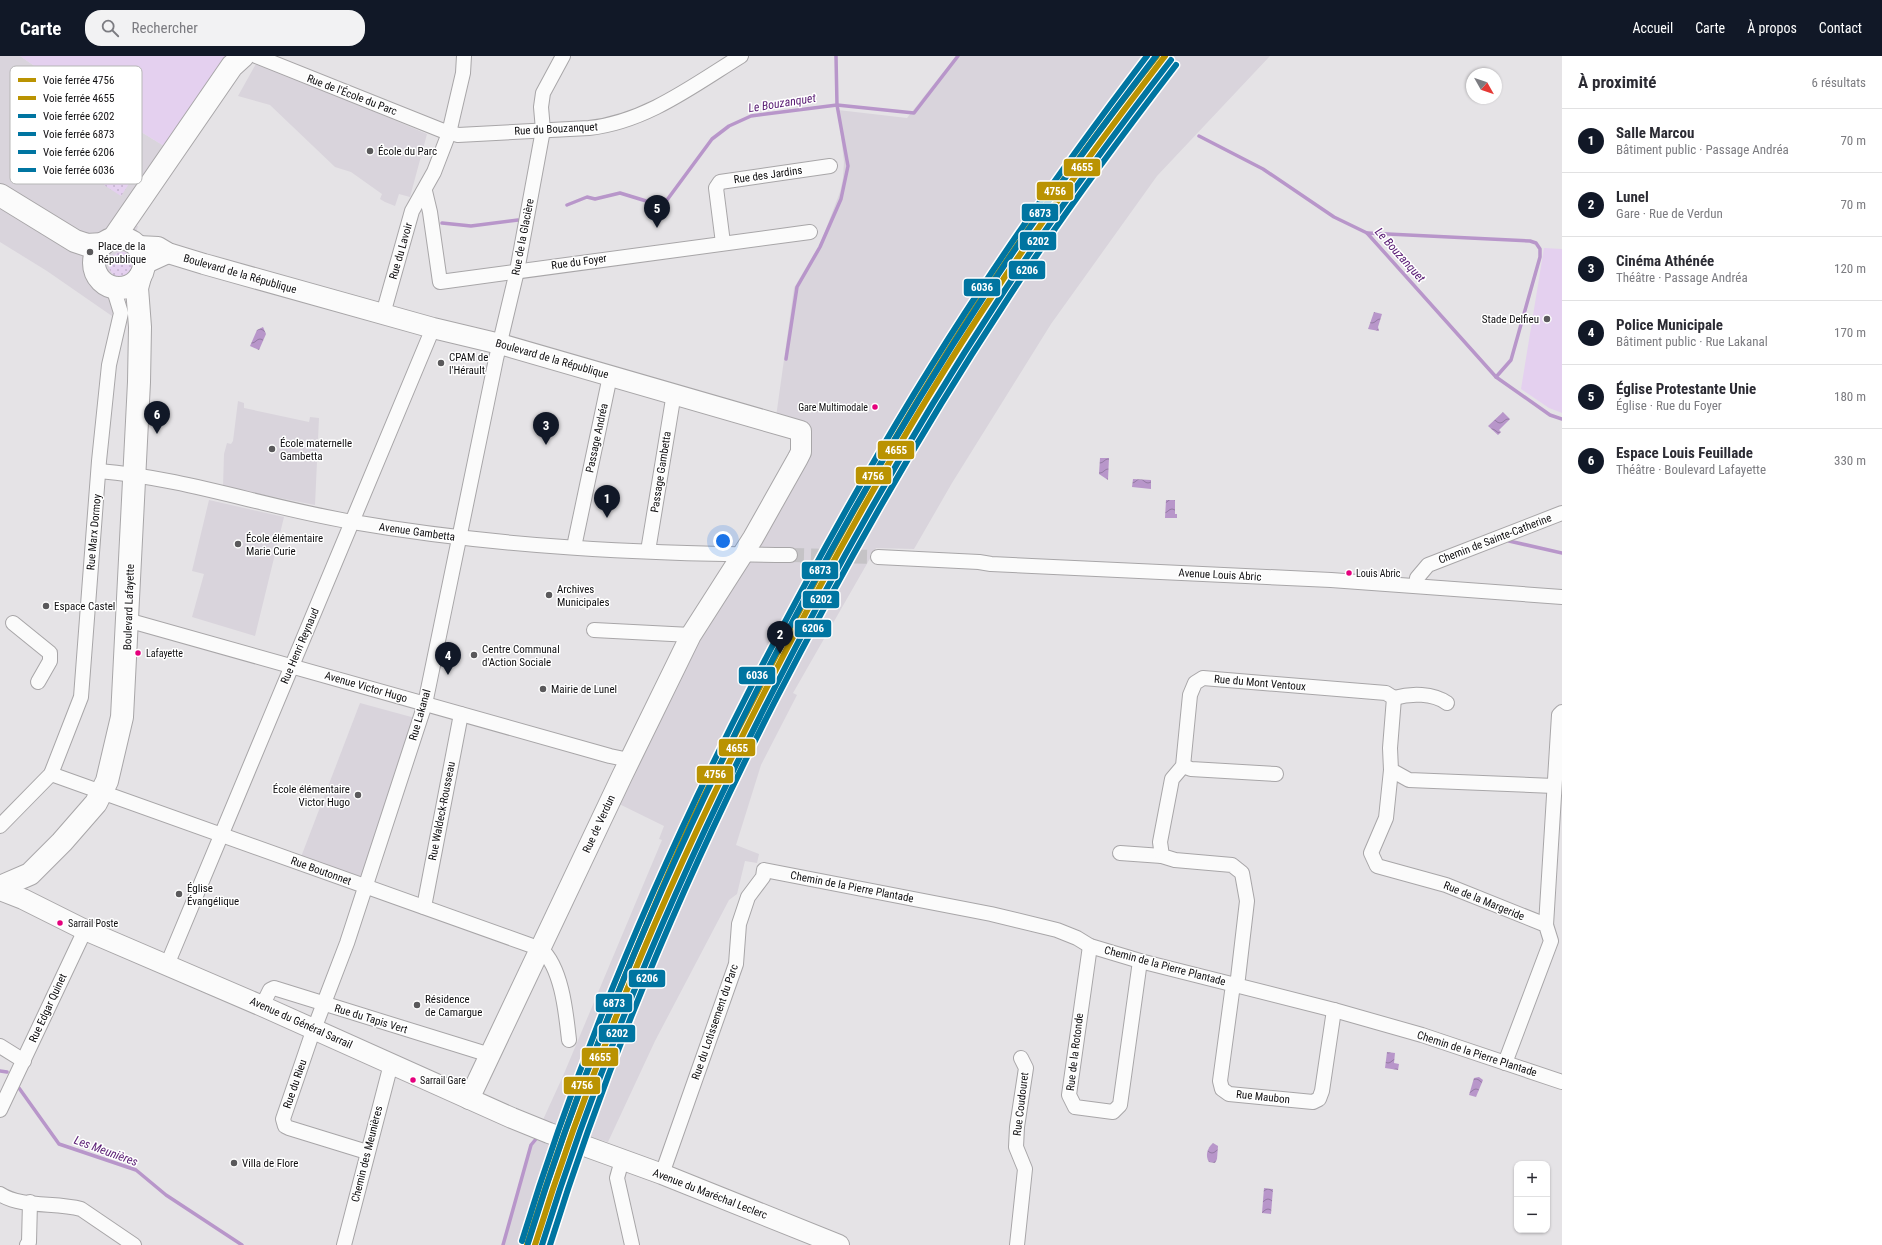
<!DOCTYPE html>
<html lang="fr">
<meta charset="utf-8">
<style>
body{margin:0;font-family:"Roboto Condensed",sans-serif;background:#f2f2f3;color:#2b2b33}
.controls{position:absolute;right:12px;bottom:12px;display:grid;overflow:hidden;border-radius:8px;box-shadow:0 1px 3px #0004}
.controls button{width:36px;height:36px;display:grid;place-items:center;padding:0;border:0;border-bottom:1px solid #e1e1e2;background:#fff;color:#2b2b33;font:20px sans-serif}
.compass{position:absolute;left:1466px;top:12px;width:36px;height:36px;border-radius:50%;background:#fff;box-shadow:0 1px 3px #0004;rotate:130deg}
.you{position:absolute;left:723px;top:485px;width:14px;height:14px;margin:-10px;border:3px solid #fff;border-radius:50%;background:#1a73e8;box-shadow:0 0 0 6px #1a73e833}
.badge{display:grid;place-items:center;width:26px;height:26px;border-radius:50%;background:#111827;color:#fff;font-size:13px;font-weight:700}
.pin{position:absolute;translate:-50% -33px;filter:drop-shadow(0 1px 2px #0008)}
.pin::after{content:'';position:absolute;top:21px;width:14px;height:12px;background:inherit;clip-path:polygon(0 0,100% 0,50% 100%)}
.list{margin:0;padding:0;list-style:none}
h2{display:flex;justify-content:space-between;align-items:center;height:52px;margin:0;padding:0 16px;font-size:17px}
h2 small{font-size:13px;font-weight:400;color:#7c7c81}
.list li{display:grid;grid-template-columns:26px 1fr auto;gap:12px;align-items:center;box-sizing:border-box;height:64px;padding:0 16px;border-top:1px solid #e1e1e2}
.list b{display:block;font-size:15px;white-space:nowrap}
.list p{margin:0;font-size:13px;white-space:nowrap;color:#7c7c81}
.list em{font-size:13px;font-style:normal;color:#7c7c81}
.icon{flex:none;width:22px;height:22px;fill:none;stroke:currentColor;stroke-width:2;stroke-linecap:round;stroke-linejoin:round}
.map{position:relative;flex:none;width:1562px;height:1189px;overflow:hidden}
header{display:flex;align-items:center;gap:24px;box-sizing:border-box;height:56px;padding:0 20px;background:#111827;color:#fff}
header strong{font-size:19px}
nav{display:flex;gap:22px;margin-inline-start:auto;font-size:14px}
.search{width:280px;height:36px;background:#f2f2f3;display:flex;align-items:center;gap:10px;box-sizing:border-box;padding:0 14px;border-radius:16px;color:#7c7c81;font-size:15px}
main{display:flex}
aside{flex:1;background:#fff}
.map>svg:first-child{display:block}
</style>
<header>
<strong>Carte</strong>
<div class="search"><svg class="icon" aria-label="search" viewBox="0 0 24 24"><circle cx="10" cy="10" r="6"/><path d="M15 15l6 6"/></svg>Rechercher</div>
<nav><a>Accueil</a><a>Carte</a><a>À propos</a><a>Contact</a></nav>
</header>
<main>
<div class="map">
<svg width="1562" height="1189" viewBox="0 0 1562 1189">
<defs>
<pattern id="grass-dots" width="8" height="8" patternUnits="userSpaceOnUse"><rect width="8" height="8" fill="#e4d0ef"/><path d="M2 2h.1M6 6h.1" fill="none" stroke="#c2b1cc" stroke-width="1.8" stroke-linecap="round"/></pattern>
<pattern id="water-waves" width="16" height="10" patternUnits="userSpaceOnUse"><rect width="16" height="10" fill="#b896ca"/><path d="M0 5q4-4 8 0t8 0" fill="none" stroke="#9479a3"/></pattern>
</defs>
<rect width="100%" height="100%" fill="#e5e3e6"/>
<!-- built -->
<g fill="#d9d4dc">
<polygon points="0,0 20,0 43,16 164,90 114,164 138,170 112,260 47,215 0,186"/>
<polygon points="956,0 1270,0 1157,120 1051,268 952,427 914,493 876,492 793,637 797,639 761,709 736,789 759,798 757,807 745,805 737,838 729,844 655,985 608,1086 583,1079 576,1097 581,1101 551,1189 503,1189 531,1090 563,1020 662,784 659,783 664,770 611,744 622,720 809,391 776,361 794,232 821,186 840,136 843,122 844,106 838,54 907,62"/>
<polygon points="257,6 427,78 410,141 399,138 395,150 385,146 380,143 382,138 351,116 335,111 270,49 238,40"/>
<polygon points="238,345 244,347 244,352 309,366 310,361 319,362 315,449 223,431 224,398 227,387 231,388 233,385"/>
<polygon points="209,444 284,461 255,580 192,561 204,518 192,515"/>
<polygon points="360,647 415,662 361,822 301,801"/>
</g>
<!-- grass -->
<g fill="url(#grass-dots)">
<polygon points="117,109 134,120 121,140 104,129 107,123 114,122 113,115"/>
<circle cx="122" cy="209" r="13"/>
</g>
<!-- park -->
<g fill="#e4d0ef">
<polygon points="20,0 227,0 164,90 43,16"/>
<polygon points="1544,192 1562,193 1562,357 1549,352 1521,333"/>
</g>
<!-- water -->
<g fill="url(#water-waves)">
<polygon points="1374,256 1382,258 1378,271 1379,275 1368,273"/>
<polygon points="263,271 266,278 259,294 250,290 257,274"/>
<polygon points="1503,356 1510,363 1499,374 1501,376 1498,379 1488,370"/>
<polygon points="1100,402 1109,402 1108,424 1099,418"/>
<polygon points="1133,423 1151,424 1151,433 1132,431"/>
<polygon points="1166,444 1175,444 1175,458 1177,458 1177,462 1165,462"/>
<polygon points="1387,996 1395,997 1394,1007 1399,1008 1398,1014 1385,1012"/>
<polygon points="1479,1021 1483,1024 1476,1041 1469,1039 1474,1022"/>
<path d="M1213,1087L1218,1090L1217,1103L1215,1107L1209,1106C1205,1100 1207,1092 1213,1087Z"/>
<polygon points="1264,1132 1273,1133 1271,1158 1262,1157"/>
</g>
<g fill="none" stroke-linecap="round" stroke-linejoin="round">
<!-- stream -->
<g stroke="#b896ca" stroke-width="3.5">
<polyline points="1199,80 1263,113 1334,161 1367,177 1496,321 1550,359 1562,363"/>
<polyline points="567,149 587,141 595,143 620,137 656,148 667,144 712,83 729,70 751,60 837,49 914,57 958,0"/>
<polyline points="442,167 471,170 518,164"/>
<polyline points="1367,177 1530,185 1536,187 1540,193 1540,201 1511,304 1496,321"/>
<polyline points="786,303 797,231 820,191 841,143 848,110 837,49 836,0"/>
<polyline points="1509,485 1562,497"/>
<polyline points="0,1015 7,1016"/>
<polyline points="19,1032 59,1088 136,1114 166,1139 242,1189"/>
<polyline points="503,1189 531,1089 536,1083"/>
</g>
<!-- minor-tunnel -->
<polyline stroke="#c5c3c6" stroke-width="14" stroke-dasharray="14 7" stroke-linecap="butt" points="790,499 878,501"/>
<defs>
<g id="minor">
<path d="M256,0L441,74L458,79L589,72C646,66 694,29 741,0"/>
<polyline points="425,135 430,156 440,226 810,176"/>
<polyline points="723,187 716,132 720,126 830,110"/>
<polyline points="383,258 412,155 434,116 449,77 463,17 464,0"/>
<path d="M99,415C185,422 268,452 353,466C497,491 644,498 790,499"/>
<polyline points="574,491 610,320"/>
<polyline points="648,495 674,337"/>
<polyline points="878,501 979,506 991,508 1331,524 1562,541"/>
<polyline points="1416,529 1417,522 1428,509 1562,457"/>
<polyline points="127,564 610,700 629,704"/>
<polyline points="13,567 50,597 50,605 38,626"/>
<polyline points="594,574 691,579"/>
<path d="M1394,642C1411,637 1433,637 1447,647"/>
<polyline points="1183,710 1191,713 1276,718"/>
<polyline points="1391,714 1386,762 1371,797 1377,810 1446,829 1546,869 1551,885 1505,1007"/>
<path d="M51,718L541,893C562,912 566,957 569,984"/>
<polyline points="0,770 51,718 81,641 99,405 109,309 121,257 113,231"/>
<polyline points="1120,797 1162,800"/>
<polyline points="424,851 461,658"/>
<polyline points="1546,869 1559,659 1562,656"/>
<polyline points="1090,890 1069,1039 1075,1051 1113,1056 1120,1049 1140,905"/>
<polyline points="167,909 433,272"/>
<polyline points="262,950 270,934 274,932 490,999"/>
<polyline points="1334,954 1322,1035 1319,1043 1313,1046 1229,1038 1222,1033 1220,1025 1232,936 1238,922 1247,845 1242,817 1232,809 1175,804 1162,800 1160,786 1172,723 1183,710 1190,639 1195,627 1203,622 1386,637 1394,642 1390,692 1391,714 1409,724 1554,730"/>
<polyline points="0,990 24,1005"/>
<polyline points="0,1054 85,874"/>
<polyline points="367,1096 289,1072 285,1070 283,1063 311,981 347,887 425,648 496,303 517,215 543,74 541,51 543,37 563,0"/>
<polyline points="622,1104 617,1122 632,1189"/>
<polyline points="662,1118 736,908 739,868 748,841 763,821 764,814 991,858 1057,874 1077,882 1090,890 1140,905 1334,954 1422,979 1562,1026"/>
<path d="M0,1138C21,1152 56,1146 81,1153L134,1189"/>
<polyline points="27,1189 29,1186 30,1146"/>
<polyline points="344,1189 391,1008"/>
<polyline points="1017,1189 1025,1113 1016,1091 1017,1071 1026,1012 1021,1002"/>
</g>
<g id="secondary">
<polyline points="138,190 158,191 168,197 204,208 433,272 500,288 801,375 801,396 798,402 753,482 691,579 622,720 469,1043"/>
<polyline points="144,208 168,197"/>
<polyline points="0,834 23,843 85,874 262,950 512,1062 549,1077 662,1118 839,1189"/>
</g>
<g id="primary">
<polyline points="0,139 75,185 87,189 103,188"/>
<circle cx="119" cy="207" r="25"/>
<polyline points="113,183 232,10 243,0"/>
<polyline points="0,831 30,818 62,786 96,747 107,725 122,661 139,326 140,271 137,232 140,221"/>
</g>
</defs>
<!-- minor casing -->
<use href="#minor" stroke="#a8a6a8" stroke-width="16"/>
<!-- secondary casing -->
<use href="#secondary" stroke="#a8a6a8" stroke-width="22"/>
<!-- primary casing -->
<use href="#primary" stroke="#a8a6a8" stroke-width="24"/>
<!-- minor -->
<use href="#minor" stroke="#fbfbfb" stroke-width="14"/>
<!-- secondary -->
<use href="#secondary" stroke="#fbfbfb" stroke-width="20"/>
<!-- primary -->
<use href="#primary" stroke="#fbfbfb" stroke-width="22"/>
<defs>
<path id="rail-1" d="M527,1189C558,1089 595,992 635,896C653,854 670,812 689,771C713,720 740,670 766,619C834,487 907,355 989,231C1042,151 1098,75 1157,0"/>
<path id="rail-2" d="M535,1189C594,998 673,815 764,637C834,500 909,365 994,237C1048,156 1106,77 1165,0"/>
<path id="rail-3" d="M542,1189C601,999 680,817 771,639C839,505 914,373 997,246C1051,163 1110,83 1171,4"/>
<path id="rail-4" d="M528,1187C588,993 667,811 759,630C828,495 903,364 986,237C1039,155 1097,77 1156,0"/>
<path id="rail-5" d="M550,1189C608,1002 685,822 774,647C844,511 919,378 1003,250C1057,166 1116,87 1176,9"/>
<path id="rail-6" d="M522,1185C581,992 660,809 752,629C822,493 897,359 982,231C1034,152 1090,75 1147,0"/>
</defs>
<!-- rail-1 casing -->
<use href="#rail-1" stroke="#fff" stroke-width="9"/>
<!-- rail-2 casing -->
<use href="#rail-2" stroke="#fff" stroke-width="9"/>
<!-- rail-3 casing -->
<use href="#rail-3" stroke="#fff" stroke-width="9"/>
<!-- rail-4 casing -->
<use href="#rail-4" stroke="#fff" stroke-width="9"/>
<!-- rail-5 casing -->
<use href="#rail-5" stroke="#fff" stroke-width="9"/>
<!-- rail-6 casing -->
<use href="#rail-6" stroke="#fff" stroke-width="9"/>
<!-- rail-1 -->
<use href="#rail-1" stroke="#ba9302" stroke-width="6"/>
<!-- rail-2 -->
<use href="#rail-2" stroke="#ba9302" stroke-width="6"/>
<!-- rail-3 -->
<use href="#rail-3" stroke="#0075a1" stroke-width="6"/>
<!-- rail-4 -->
<use href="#rail-4" stroke="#0075a1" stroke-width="6"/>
<!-- rail-5 -->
<use href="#rail-5" stroke="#0075a1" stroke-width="6"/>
<!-- rail-6 -->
<use href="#rail-6" stroke="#0075a1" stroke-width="6"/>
</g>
<!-- markers -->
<g fill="#5a595b" stroke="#fff" stroke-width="1.5">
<circle cx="370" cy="95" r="4"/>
<circle cx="90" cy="196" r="4"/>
<circle cx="1547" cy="263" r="4"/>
<circle cx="441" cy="307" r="4"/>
<circle cx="272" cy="393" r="4"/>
<circle cx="238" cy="488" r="4"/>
<circle cx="549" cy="539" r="4"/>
<circle cx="46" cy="550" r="4"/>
<circle cx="474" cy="599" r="4"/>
<circle cx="543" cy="633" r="4"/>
<circle cx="358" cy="739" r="4"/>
<circle cx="179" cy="838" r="4"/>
<circle cx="417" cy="949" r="4"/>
<circle cx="234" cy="1107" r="4"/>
</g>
<g fill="#e5007d" stroke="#fff" stroke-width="1.5">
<circle cx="875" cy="351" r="3.5"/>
<circle cx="1349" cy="517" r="3.5"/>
<circle cx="138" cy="597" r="3.5"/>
<circle cx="60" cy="867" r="3.5"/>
<circle cx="413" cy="1024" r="3.5"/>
</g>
<g text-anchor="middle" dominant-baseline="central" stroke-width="3" stroke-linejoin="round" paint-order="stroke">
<!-- bus labels -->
<g font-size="10" fill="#0f0e10" stroke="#fff" text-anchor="start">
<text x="868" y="351" text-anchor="end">Gare Multimodale</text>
<text x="1356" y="517">Louis Abric</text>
<text x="146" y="597">Lafayette</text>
<text x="68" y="867">Sarrail Poste</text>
<text x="420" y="1024">Sarrail Gare</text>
</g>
<!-- street labels -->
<g font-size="11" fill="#0f0e10" stroke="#fff">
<text transform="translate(352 39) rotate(21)">Rue de l'École du Parc</text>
<text transform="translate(556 73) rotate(-3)">Rue du Bouzanquet</text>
<text transform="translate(768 119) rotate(-8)">Rue des Jardins</text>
<text transform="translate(523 181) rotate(-79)">Rue de la Glacière</text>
<text transform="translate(401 195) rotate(-74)">Rue du Lavoir</text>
<text transform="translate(579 206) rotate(-8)">Rue du Foyer</text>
<text transform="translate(240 218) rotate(16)">Boulevard de la République</text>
<text transform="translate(552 303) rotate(16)">Boulevard de la République</text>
<text transform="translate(597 382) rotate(-78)">Passage Andréa</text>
<text transform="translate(661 416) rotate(-81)">Passage Gambetta</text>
<text transform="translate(94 476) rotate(-85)">Rue Marx Dormoy</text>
<text transform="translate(417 476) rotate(8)">Avenue Gambetta</text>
<text transform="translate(1495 483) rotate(-21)">Chemin de Sainte-Catherine</text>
<text transform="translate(1220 519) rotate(3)">Avenue Louis Abric</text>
<text transform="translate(129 551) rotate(-88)">Boulevard Lafayette</text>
<text transform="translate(300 590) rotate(-67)">Rue Henri Reynaud</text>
<text transform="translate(1260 627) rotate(5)">Rue du Mont Ventoux</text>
<text transform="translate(366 631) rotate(16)">Avenue Victor Hugo</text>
<text transform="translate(420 659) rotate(-74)">Rue Lakanal</text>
<text transform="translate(442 755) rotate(-79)">Rue Waldeck-Rousseau</text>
<text transform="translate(599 768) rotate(-65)">Rue de Verdun</text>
<text transform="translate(321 815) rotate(20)">Rue Boutonnet</text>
<text transform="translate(852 831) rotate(11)">Chemin de la Pierre Plantade</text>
<text transform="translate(1484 845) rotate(22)">Rue de la Margeride</text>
<text transform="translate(1165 910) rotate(15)">Chemin de la Pierre Plantade</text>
<text transform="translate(48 952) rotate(-65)">Rue Edgar Quinet</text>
<text transform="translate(371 963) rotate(17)">Rue du Tapis Vert</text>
<text transform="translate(715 966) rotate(-71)">Rue du Lotissement du Parc</text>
<text transform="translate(301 967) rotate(24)">Avenue du Général Sarrail</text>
<text transform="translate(1075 996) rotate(-83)">Rue de la Rotonde</text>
<text transform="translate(1477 998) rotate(18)">Chemin de la Pierre Plantade</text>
<text transform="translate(295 1028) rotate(-71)">Rue du Rieu</text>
<text transform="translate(1263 1041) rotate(6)">Rue Maubon</text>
<text transform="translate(1021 1048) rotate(-83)">Rue Coudouret</text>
<text transform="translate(367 1098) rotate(-76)">Chemin des Meunières</text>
<text transform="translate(710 1138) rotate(21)">Avenue du Maréchal Leclerc</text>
</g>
<!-- poi labels -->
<g font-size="11" fill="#0f0e10" stroke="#fff" text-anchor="start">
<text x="378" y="95">École du Parc</text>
<text x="98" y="190">Place de la<tspan x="98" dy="13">République</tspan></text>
<text x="1539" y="263" text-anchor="end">Stade Delfieu</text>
<text x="449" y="301">CPAM de<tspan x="449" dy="13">l'Hérault</tspan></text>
<text x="280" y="387">École maternelle<tspan x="280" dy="13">Gambetta</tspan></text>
<text x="246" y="482">École élémentaire<tspan x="246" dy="13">Marie Curie</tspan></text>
<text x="557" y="533">Archives<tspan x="557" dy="13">Municipales</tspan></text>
<text x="54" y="550">Espace Castel</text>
<text x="482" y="593">Centre Communal<tspan x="482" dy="13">d'Action Sociale</tspan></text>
<text x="551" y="633">Mairie de Lunel</text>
<text x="350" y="733" text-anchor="end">École élémentaire<tspan x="350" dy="13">Victor Hugo</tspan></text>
<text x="187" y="832">Église<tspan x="187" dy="13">Évangélique</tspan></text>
<text x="425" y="943">Résidence<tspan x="425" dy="13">de Camargue</tspan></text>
<text x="242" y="1107">Villa de Flore</text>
</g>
<!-- water labels -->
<g font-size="12" font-style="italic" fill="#581b73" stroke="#fff">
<text transform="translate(782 47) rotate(-9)">Le Bouzanquet</text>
<text transform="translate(1400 199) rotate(48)">Le Bouzanquet</text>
<text transform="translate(106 1095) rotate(20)">Les Meunières</text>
</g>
</g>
<!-- legend -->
<rect x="10" y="10" width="132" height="118" rx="6" fill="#fff" stroke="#b7b7b7" stroke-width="1"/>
<rect x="18" y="22" width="18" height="4" fill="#ba9302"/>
<rect x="18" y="40" width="18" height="4" fill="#ba9302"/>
<rect x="18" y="58" width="18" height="4" fill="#0075a1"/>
<rect x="18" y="76" width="18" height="4" fill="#0075a1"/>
<rect x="18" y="94" width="18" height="4" fill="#0075a1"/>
<rect x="18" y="112" width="18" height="4" fill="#0075a1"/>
<g font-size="11" fill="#0f0e10">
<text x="43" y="28">Voie ferrée 4756</text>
<text x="43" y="46">Voie ferrée 4655</text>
<text x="43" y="64">Voie ferrée 6202</text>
<text x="43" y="82">Voie ferrée 6873</text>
<text x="43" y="100">Voie ferrée 6206</text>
<text x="43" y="118">Voie ferrée 6036</text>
</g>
<g stroke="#fff" stroke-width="1.5">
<rect x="1063" y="102" width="38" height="19" rx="4" fill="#ba9302"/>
<rect x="1036" y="125" width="38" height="20" rx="4" fill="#ba9302"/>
<rect x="1021" y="147" width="38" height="19" rx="4" fill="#0075a1"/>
<rect x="1019" y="175" width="38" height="20" rx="4" fill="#0075a1"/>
<rect x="1008" y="204" width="38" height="20" rx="4" fill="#0075a1"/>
<rect x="963" y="222" width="38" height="19" rx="4" fill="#0075a1"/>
<rect x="877" y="384" width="38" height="20" rx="4" fill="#ba9302"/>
<rect x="855" y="410" width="37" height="19" rx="4" fill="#ba9302"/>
<rect x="801" y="505" width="38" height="19" rx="4" fill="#0075a1"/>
<rect x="802" y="534" width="38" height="19" rx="4" fill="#0075a1"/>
<rect x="794" y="563" width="38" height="19" rx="4" fill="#0075a1"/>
<rect x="738" y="610" width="38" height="19" rx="4" fill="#0075a1"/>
<rect x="718" y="682" width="38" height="19" rx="4" fill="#ba9302"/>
<rect x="696" y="709" width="38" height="19" rx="4" fill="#ba9302"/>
<rect x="628" y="913" width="38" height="19" rx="4" fill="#0075a1"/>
<rect x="595" y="937" width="38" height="20" rx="4" fill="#0075a1"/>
<rect x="598" y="968" width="38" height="19" rx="4" fill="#0075a1"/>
<rect x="581" y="991" width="38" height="20" rx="4" fill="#ba9302"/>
<rect x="563" y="1020" width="38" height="19" rx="4" fill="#ba9302"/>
</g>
<g font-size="11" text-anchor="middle" font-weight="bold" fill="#fff">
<text x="1082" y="115">4655</text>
<text x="1055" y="139">4756</text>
<text x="1040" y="161">6873</text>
<text x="1038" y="189">6202</text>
<text x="1027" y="218">6206</text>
<text x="982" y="235">6036</text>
<text x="896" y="398">4655</text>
<text x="873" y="424">4756</text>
<text x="820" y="518">6873</text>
<text x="821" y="547">6202</text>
<text x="813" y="576">6206</text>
<text x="757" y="623">6036</text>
<text x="737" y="696">4655</text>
<text x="715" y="722">4756</text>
<text x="647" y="926">6206</text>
<text x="614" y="951">6873</text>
<text x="617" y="981">6202</text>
<text x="600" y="1005">4655</text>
<text x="582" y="1033">4756</text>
</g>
</svg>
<div class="controls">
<button>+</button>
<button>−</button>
</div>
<svg class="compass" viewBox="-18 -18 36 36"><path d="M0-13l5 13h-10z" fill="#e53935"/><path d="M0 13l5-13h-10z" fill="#7c7c81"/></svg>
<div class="you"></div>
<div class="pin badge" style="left:607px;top:462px">1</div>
<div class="pin badge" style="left:780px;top:598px">2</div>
<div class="pin badge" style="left:546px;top:389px">3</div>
<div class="pin badge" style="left:448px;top:619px">4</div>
<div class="pin badge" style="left:657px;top:172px">5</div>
<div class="pin badge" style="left:157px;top:378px">6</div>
</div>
<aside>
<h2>À proximité<small>6 résultats</small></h2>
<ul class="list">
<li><span class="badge">1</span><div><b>Salle Marcou</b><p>Bâtiment public · Passage Andréa</p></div><em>70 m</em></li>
<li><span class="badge">2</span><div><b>Lunel</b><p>Gare · Rue de Verdun</p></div><em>70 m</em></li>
<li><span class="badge">3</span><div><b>Cinéma Athénée</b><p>Théâtre · Passage Andréa</p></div><em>120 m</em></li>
<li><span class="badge">4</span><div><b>Police Municipale</b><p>Bâtiment public · Rue Lakanal</p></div><em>170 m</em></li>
<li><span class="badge">5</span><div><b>Église Protestante Unie</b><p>Église · Rue du Foyer</p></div><em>180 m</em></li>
<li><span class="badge">6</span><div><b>Espace Louis Feuillade</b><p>Théâtre · Boulevard Lafayette</p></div><em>330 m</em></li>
</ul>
</aside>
</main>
